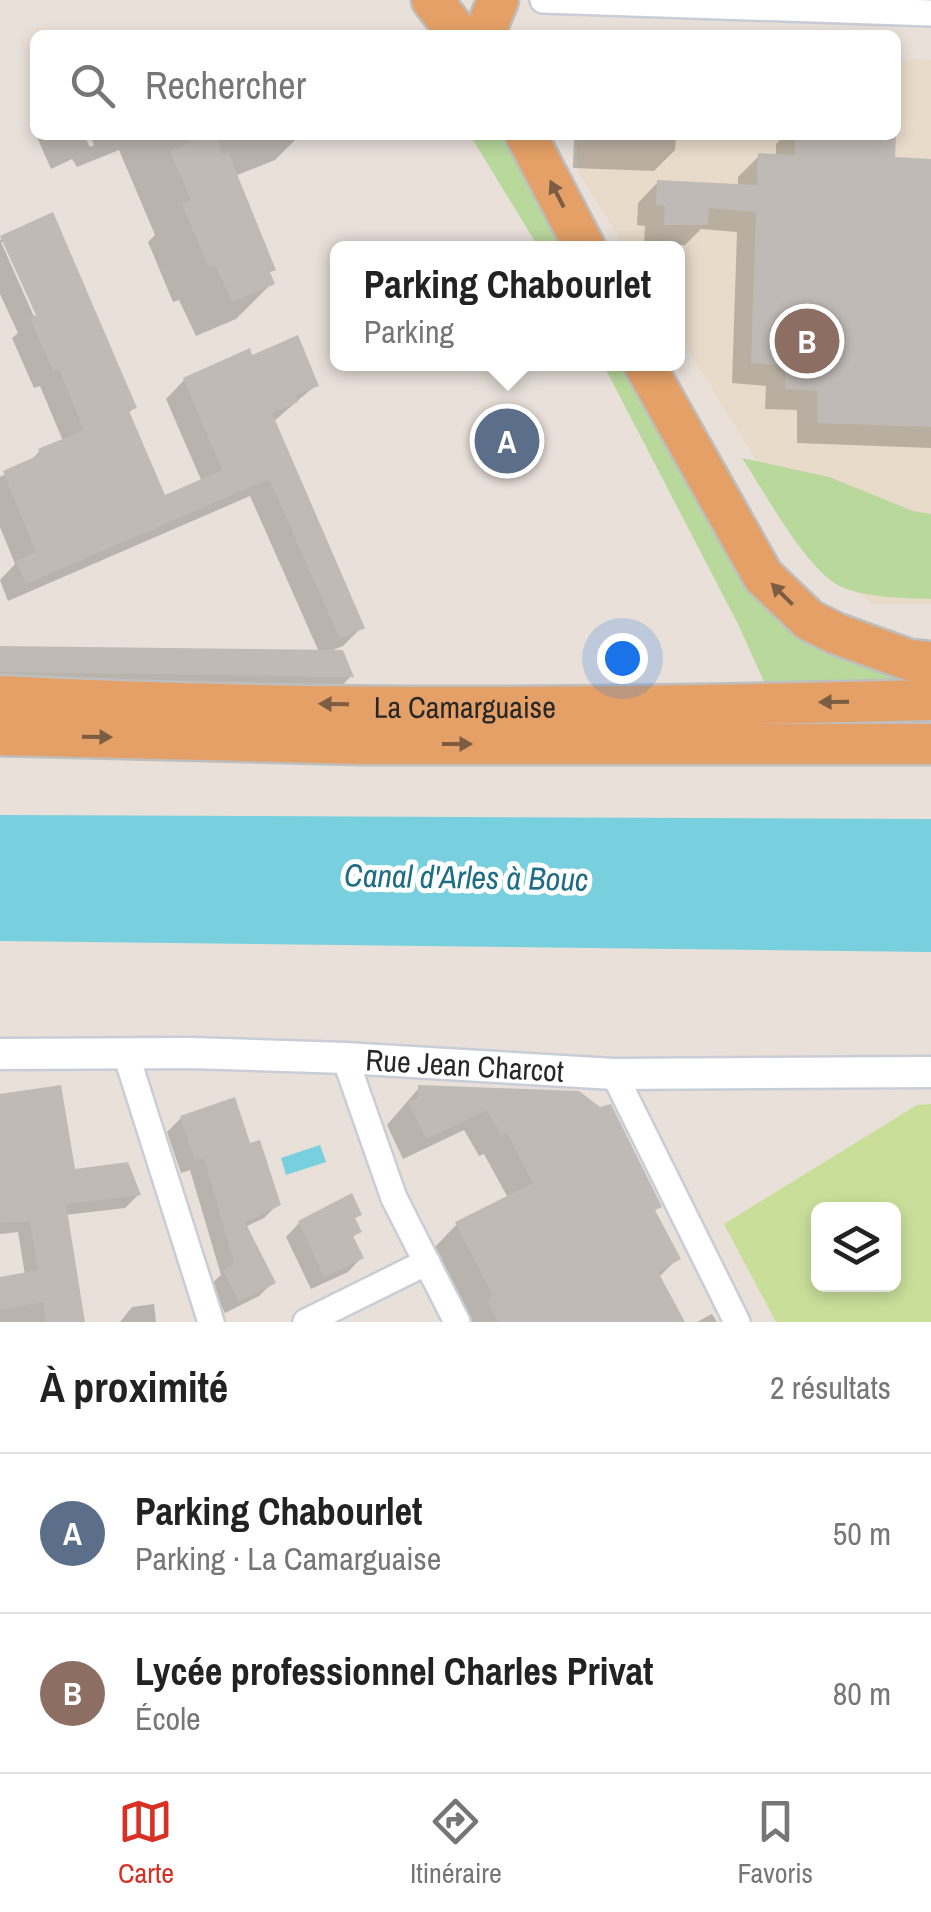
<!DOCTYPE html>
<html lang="fr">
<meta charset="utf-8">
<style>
body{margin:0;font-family:"Archivo Narrow",sans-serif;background:#f2f2f2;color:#222}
.controls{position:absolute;right:30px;bottom:30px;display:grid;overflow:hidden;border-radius:15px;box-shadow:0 5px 15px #0003}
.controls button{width:90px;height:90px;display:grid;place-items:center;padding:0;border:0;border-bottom:2px solid #e0e0e0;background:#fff;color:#222;font:50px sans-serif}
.you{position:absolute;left:622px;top:658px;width:35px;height:35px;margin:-25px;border:8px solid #fff;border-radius:50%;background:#1a73e8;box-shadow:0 0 0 15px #1a73e833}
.badge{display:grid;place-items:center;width:65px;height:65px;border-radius:50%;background:#d93025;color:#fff;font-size:32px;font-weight:700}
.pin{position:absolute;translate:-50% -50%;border:5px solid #fff;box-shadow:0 2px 10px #0006}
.popup{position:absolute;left:330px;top:241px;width:355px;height:130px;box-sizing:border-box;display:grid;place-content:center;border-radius:15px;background:#fff;filter:drop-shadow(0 2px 8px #0005);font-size:32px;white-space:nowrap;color:#767676}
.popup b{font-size:38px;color:#222}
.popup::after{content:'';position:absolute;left:50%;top:100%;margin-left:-20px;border:20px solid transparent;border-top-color:#fff}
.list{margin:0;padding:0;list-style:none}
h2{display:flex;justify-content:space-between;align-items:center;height:130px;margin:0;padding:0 40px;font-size:42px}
h2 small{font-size:32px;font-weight:400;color:#767676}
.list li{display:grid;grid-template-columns:65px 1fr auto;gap:30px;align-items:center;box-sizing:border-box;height:160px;padding:0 40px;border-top:2px solid #e0e0e0}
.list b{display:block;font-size:38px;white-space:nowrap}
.list p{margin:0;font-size:32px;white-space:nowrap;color:#767676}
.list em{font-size:32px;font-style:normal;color:#767676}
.icon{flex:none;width:55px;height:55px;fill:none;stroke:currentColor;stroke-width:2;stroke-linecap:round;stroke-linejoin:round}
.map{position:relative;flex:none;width:931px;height:1322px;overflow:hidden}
.search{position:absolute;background:#fff;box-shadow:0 5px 15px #0003;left:30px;right:30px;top:30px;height:110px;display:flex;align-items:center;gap:25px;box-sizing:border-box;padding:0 35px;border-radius:15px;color:#767676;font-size:38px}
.sheet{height:450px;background:#fff}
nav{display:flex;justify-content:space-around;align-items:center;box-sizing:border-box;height:140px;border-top:2px solid #e0e0e0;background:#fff;font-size:28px;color:#767676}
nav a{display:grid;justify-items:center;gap:5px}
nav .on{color:#d93025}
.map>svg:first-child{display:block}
</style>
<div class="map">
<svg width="931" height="1322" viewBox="0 0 931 1322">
<rect width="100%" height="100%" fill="#e8e0d9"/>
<!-- education -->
<polygon fill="#e8dbca" points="896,59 931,60 931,604 871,604 788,512 677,332 677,248 625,248 578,171 577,135 896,135"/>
<!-- green -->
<g fill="#b8d89c">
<polygon points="470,135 505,135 564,248 539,248"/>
<polygon points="603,364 627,364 791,626 828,652 907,676 906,685 766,686 738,624"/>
<path d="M742,458L829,477L913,511L931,514V599C904,598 870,598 844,588C807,573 765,492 742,458Z"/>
</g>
<!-- pitch -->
<path fill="#c9df99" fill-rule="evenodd" d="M931,1104V1322H776L724,1224L917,1105ZM818,1210H894V1284H818Z"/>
<!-- water -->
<g fill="#78d0de">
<polygon points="0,815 931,819 931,952 0,941"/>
<polygon points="320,1145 326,1162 286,1175 281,1158"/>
</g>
<!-- shadow -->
<g fill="#0003" fill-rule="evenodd">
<polygon points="36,135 84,135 90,147 94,145 90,135 300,135 275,160 235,176 273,269 268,274 272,283 236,319 196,336 179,300 173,302 148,242 155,235 119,150 77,167 72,159 51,169"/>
<polygon points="574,135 676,135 675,150 654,171 573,168"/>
<polygon points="785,135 893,135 893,160 931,161 931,448 797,443 797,410 765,409 766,386 732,383 737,232 701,229 685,245 644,244 645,226 637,225 638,203 658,182 738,186 738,177 759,156 776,157 776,144"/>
<path d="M52,215L134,407L128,414L164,499L202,482L166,399L184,380L249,352L251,358L297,339L316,385L273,422L362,627L343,646L328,652L341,653L351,676L340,688L0,683V648L319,652L250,496L8,601L0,580L15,564L0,527V477L29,462L40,451L63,441L40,386L34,388L12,338L18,333L0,294V240ZM1,242H6L43,325L39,328Z"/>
<polygon points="419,1088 578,1093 653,1212 678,1258 658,1278 682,1322 467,1322 471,1318 435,1247 457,1224 508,1198 484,1154 479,1156 464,1130 403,1159 387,1125"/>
<polygon points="0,1096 73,1172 138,1195 125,1208 65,1215 82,1322 0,1322 0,1280 25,1275 18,1232 0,1234"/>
<polygon points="181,1118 248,1147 278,1204 264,1218 245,1227 273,1282 259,1296 225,1313 210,1285 221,1275 190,1170 181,1173 167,1132"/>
<polygon points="359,1214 353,1220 359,1231 352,1238 361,1258 348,1272 311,1289 286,1237 299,1223"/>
<polygon points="154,1304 156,1322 120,1322 132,1307"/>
<polygon points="712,1314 717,1322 697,1322"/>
</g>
<!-- building -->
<g fill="#c0bab6">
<polygon points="208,135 215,135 223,155 228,152 276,270 270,272 275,284 232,302 215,265 209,268 182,204 191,200 170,151"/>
<polygon points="795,135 896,135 895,157 931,159 931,427 817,423 817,391 785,389 786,366 751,363 756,212 709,208 708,225 664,225 665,206 656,205 657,180 757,185 758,153 795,155"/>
<polygon points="53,212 137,408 129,411 165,495 222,470 183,378 250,348 252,355 298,335 319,386 296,395 298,402 272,413 365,628 340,639 269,479 26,584 16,561 36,552 3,471 41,454 38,449 84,430 59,369 53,371 30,318 36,315 0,236"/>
<polygon points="0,646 343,650 354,677 0,672"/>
<polygon points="61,1085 75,1169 128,1162 141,1195 66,1204 85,1322 46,1322 43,1302 0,1310 0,1277 38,1270 30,1221 0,1223 0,1094"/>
<polygon points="418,1085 579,1091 600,1107 611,1104 662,1207 655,1210 681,1259 658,1272 685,1322 498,1322 487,1299 493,1296 455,1222 533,1183 507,1133 502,1136 487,1110 426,1139 408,1101 418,1098"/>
<polygon points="235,1097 250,1143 260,1140 281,1205 245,1222 276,1283 239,1302 223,1270 234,1263 204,1158 195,1161 180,1116"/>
<polygon points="352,1193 362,1215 355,1218 362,1232 353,1236 364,1258 324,1277 298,1221"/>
</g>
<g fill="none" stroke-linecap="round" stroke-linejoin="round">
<defs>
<g id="minor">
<polyline points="543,0 931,13"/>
<polyline points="126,1054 211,1322"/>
<polyline points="345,1058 394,1198 457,1322"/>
<polyline points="614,1074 737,1322"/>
<polyline points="306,1322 427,1262"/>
</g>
<g id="tertiary">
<path id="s1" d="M0,1054L191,1053L345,1058L614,1074L931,1072"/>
</g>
<g id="trunk">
<polyline points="432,0 459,35"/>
<polyline points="489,35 487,27 498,0"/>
<polyline points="526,135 585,248"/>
<polyline points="644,364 763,576 809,620 837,634 909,660 931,662"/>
<path id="s2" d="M0,696C310,712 621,708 931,700"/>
<polyline points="0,735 362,744 931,744"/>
</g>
</defs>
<!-- minor casing -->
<use href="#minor" stroke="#c8cdd7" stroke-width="30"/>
<!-- tertiary casing -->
<use href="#tertiary" stroke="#c8cdd7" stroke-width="35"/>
<!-- trunk casing -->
<use href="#trunk" stroke="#bebebe" stroke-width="45"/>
<!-- minor -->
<use href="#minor" stroke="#fff" stroke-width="25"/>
<!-- tertiary -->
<use href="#tertiary" stroke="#fff" stroke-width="30"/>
<!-- trunk -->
<use href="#trunk" stroke="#e4a066" stroke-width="40"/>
</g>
<!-- one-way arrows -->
<defs><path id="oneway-solid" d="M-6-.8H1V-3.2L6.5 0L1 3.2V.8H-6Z" transform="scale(2.5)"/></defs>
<g fill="#7c5d43">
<use href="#oneway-solid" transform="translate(557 194) rotate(-117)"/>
<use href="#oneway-solid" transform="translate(782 594) rotate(-135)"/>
<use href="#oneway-solid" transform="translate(834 702) rotate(179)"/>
<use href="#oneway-solid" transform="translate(334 704) rotate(-179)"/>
<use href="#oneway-solid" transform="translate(97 737) rotate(1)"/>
<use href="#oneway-solid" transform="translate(457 744)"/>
</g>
<g text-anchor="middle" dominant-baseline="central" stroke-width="10" stroke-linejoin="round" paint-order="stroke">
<!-- street labels -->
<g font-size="30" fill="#272727" stroke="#fff">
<text stroke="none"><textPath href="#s2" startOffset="465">La Camarguaise</textPath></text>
<text stroke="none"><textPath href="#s1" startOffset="465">Rue Jean Charcot</textPath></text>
</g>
<!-- water labels -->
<g font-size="32" font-style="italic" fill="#1c6d85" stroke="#fff">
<text transform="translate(466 877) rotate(1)">Canal d'Arles à Bouc</text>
</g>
</g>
</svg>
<div class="controls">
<button><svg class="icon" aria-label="layers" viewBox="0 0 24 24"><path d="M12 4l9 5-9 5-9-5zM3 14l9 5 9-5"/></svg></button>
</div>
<div class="you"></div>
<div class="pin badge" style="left:507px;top:441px;background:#5c6f8a">A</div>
<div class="popup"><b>Parking Chabourlet</b>Parking</div>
<div class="pin badge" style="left:807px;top:341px;background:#8d6e63">B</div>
<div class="search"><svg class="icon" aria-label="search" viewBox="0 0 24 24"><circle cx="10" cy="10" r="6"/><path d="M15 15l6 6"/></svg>Rechercher</div>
</div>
<section class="sheet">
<h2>À proximité<small>2 résultats</small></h2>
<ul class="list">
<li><span class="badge" style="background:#5c6f8a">A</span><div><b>Parking Chabourlet</b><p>Parking · La Camarguaise</p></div><em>50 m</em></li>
<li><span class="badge" style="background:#8d6e63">B</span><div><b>Lycée professionnel Charles Privat</b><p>École</p></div><em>80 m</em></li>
</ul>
</section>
<nav>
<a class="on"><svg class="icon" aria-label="map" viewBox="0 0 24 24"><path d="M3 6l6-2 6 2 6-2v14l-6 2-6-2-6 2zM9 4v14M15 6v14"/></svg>Carte</a>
<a><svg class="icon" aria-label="directions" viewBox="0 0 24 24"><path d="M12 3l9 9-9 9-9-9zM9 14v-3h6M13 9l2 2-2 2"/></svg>Itinéraire</a>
<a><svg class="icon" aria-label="saved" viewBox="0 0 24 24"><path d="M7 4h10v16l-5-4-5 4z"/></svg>Favoris</a>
</nav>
